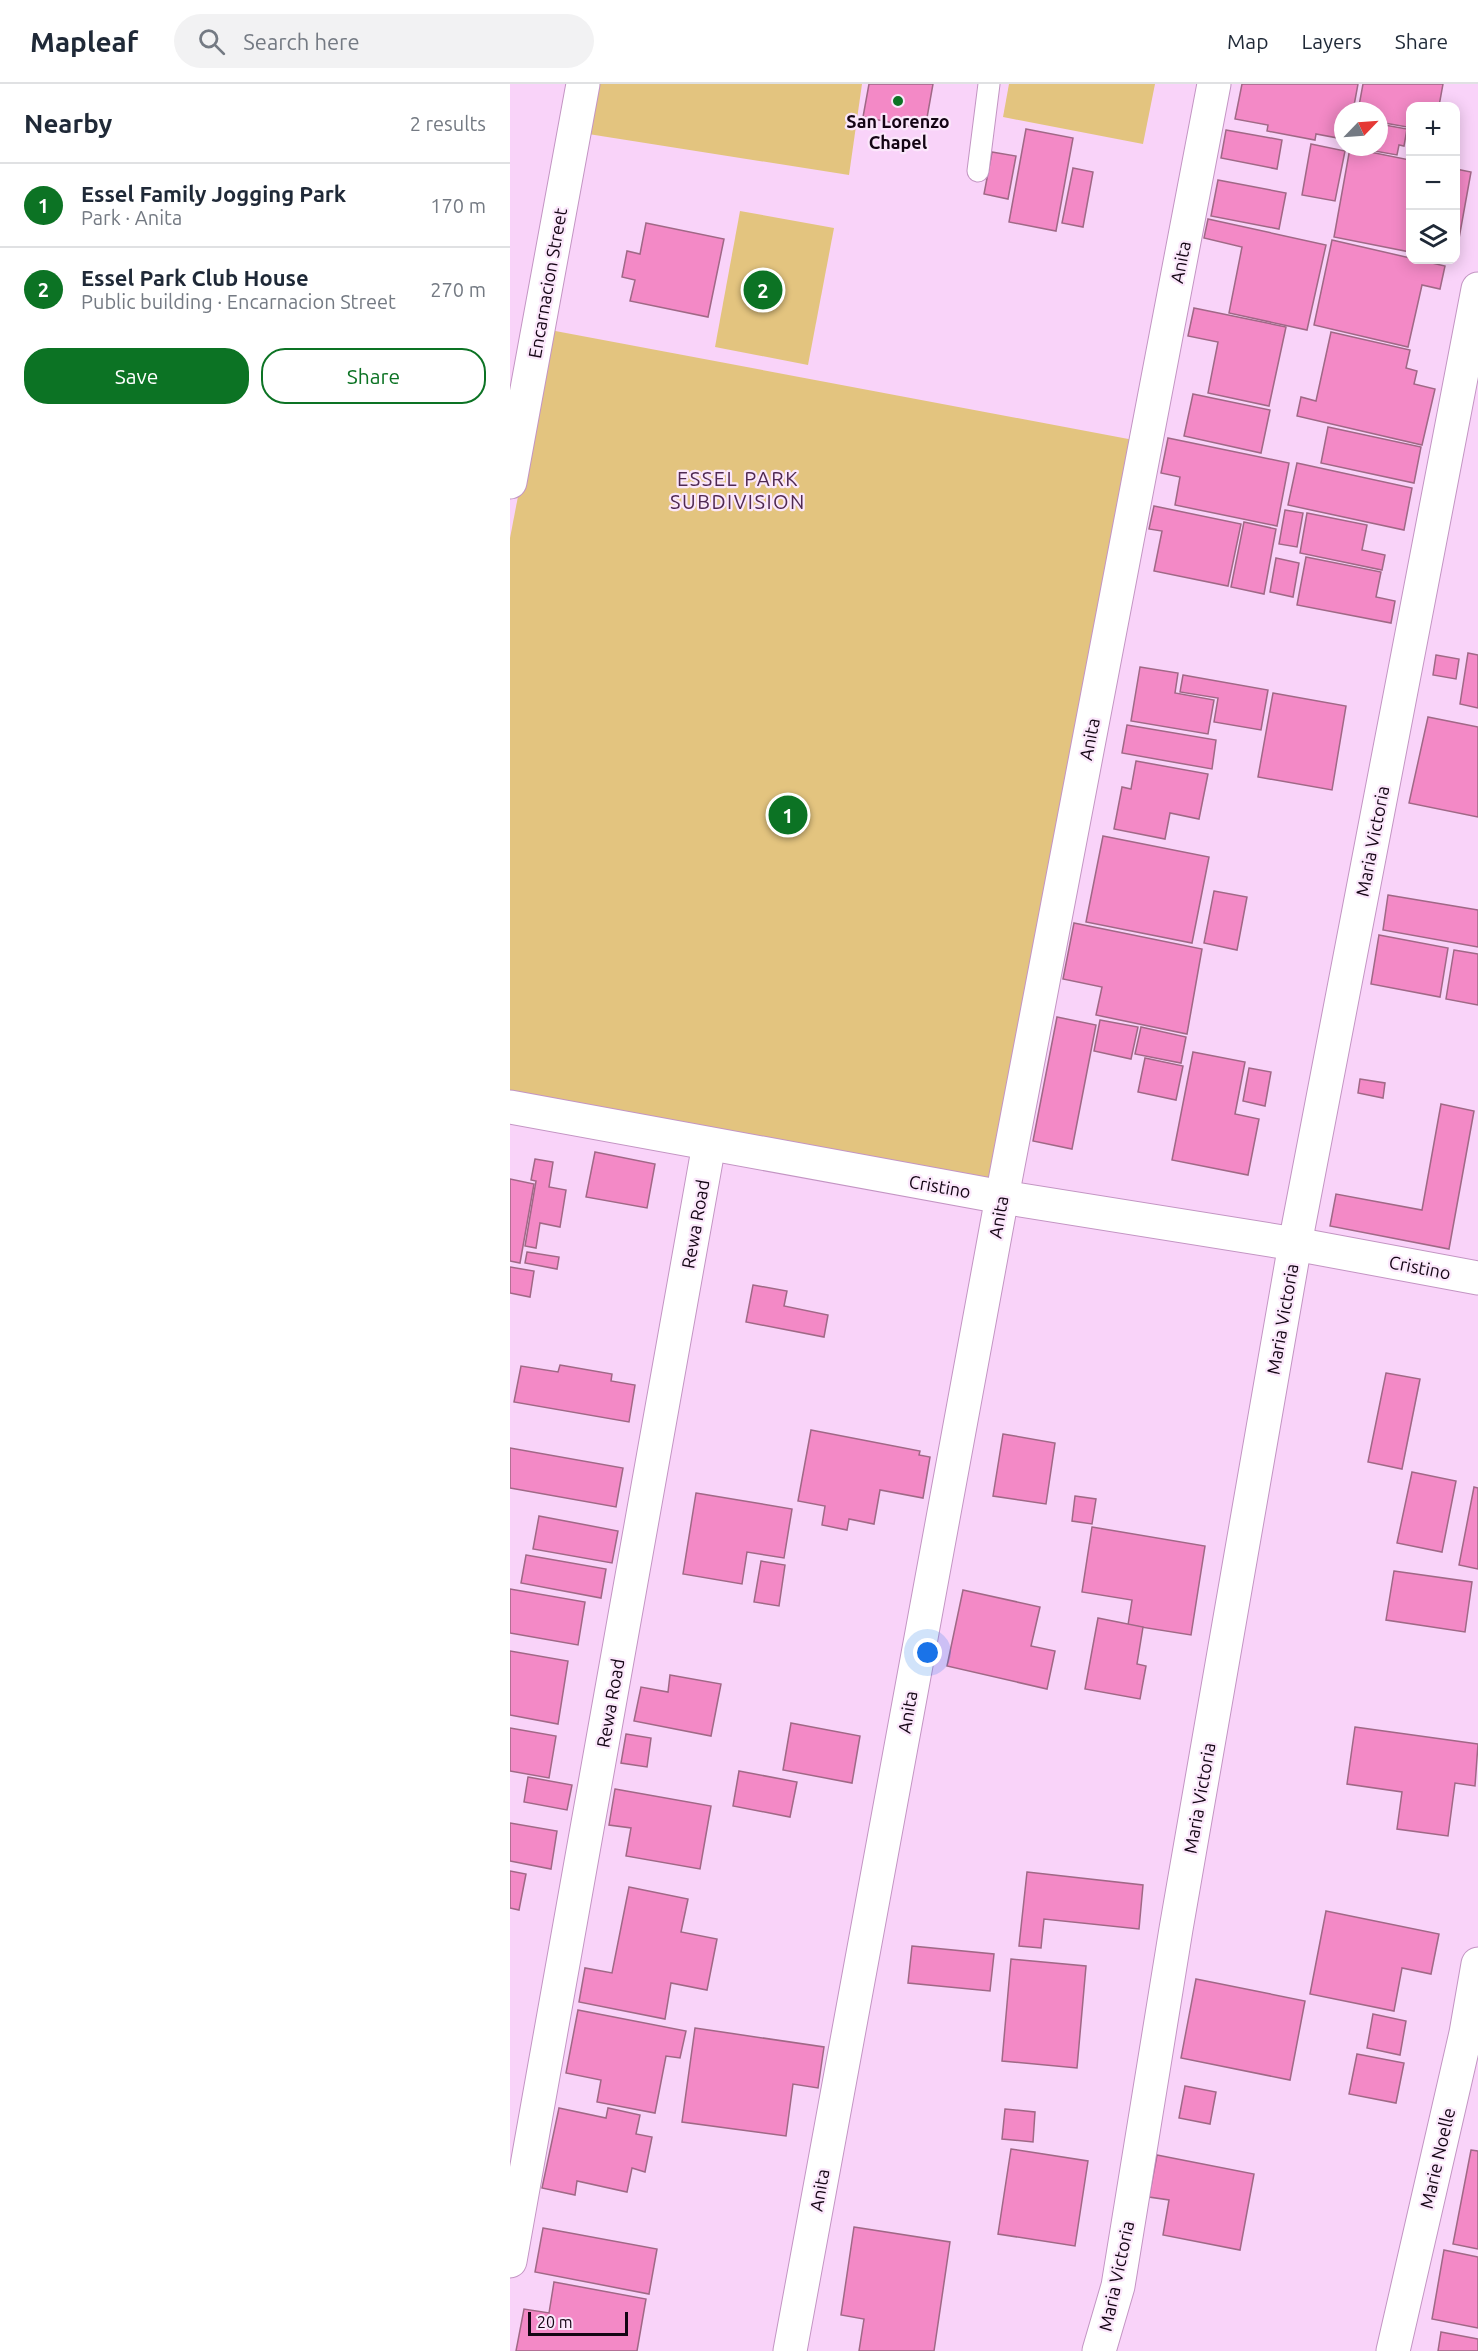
<!DOCTYPE html>
<meta charset="utf-8">
<style>
body{margin:0;font-family:Ubuntu,sans-serif;background:#f2f2f3;color:#1f2937}
.controls{position:absolute;right:18px;top:18px;display:grid;overflow:hidden;border-radius:12px;box-shadow:0 3px 15px #0003}
.controls button{width:54px;height:54px;display:grid;place-items:center;padding:0;border:0;border-bottom:2px solid #e0e1e3;background:#fff;color:#1f2937;font:30px sans-serif}
.compass{position:absolute;left:824px;top:18px;width:54px;height:54px;border-radius:50%;background:#fff;box-shadow:0 3px 15px #0003;rotate:65deg}
.scale{position:absolute;left:18px;bottom:15px;width:100px;box-sizing:border-box;padding-left:6px;border:3px solid #140514;border-top:0;font-size:16px;line-height:21px;white-space:nowrap;color:#140514;-webkit-text-stroke:4px #fbe7fb;paint-order:stroke}
.you{position:absolute;left:418px;top:1569px;width:21px;height:21px;margin:-15px;border:4px solid #fff;border-radius:50%;background:#1a73e8;box-shadow:0 0 0 9px #1a73e833}
.badge{display:grid;place-items:center;width:39px;height:39px;border-radius:50%;background:#0c7324;color:#fff;font-size:20px;font-weight:700}
.pin{position:absolute;translate:-50% -50%;border:3px solid #fff;box-shadow:0 2px 6px #0006}
.list{margin:0;padding:0;list-style:none}
h2{display:flex;justify-content:space-between;align-items:center;height:78px;margin:0;padding:0 24px;font-size:26px}
h2 small{font-size:20px;font-weight:400;color:#747a83}
.list li{display:grid;grid-template-columns:39px 1fr auto;gap:18px;align-items:center;box-sizing:border-box;height:84px;padding:0 24px;border-top:2px solid #e0e1e3}
.list b{display:block;font-size:22px;white-space:nowrap}
.list p{margin:0;font-size:20px;white-space:nowrap;color:#747a83}
.list em{font-size:20px;font-style:normal;color:#747a83}
.actions{display:flex;gap:12px;padding:18px 24px}
.actions a{flex:1;padding:14px 0;border:2px solid #0c7324;border-radius:24px;text-align:center;font-size:21px;color:#0c7324}
.actions .main{background:#0c7324;color:#fff}
.icon{flex:none;width:33px;height:33px;fill:none;stroke:currentColor;stroke-width:2;stroke-linecap:round;stroke-linejoin:round}
.map{position:relative;flex:none;width:968px;height:2267px;overflow:hidden}
header{display:flex;align-items:center;gap:36px;box-sizing:border-box;height:84px;padding:0 30px;background:#fff;border-bottom:2px solid #e0e1e3}
header strong{font-size:28px}
nav{display:flex;gap:33px;margin-inline-start:auto;font-size:21px}
.search{width:420px;height:54px;background:#f2f2f3;display:flex;align-items:center;gap:15px;box-sizing:border-box;padding:0 21px;border-radius:33px;color:#747a83;font-size:22px}
main{display:flex}
aside{flex:1;background:#fff}
.map>svg:first-child{display:block}
</style>
<header>
<strong>Mapleaf</strong>
<div class="search"><svg class="icon" aria-label="search" viewBox="0 0 24 24"><circle cx="10" cy="10" r="6"/><path d="M15 15l6 6"/></svg>Search here</div>
<nav><a>Map</a><a>Layers</a><a>Share</a></nav>
</header>
<main>
<aside>
<h2>Nearby<small>2 results</small></h2>
<ul class="list">
<li><span class="badge">1</span><div><b>Essel Family Jogging Park</b><p>Park · Anita</p></div><em>170 m</em></li>
<li><span class="badge">2</span><div><b>Essel Park Club House</b><p>Public building · Encarnacion Street</p></div><em>270 m</em></li>
</ul>
<div class="actions"><a class="main">Save</a><a>Share</a></div>
</aside>
<div class="map">
<svg width="968" height="2267" viewBox="0 0 968 2267">
<rect width="100%" height="100%" fill="#f9d3f9"/>
<!-- green -->
<g fill="#e3c47f">
<polygon points="81,0 352,0 339,91 72,49"/>
<polygon points="499,0 645,0 633,60 493,33"/>
<polygon points="230,127 324,144 298,281 205,263"/>
<polygon points="40,246 629,357 486,1102 0,1008 0,454"/>
</g>
<!-- building -->
<g fill="#f389c6" stroke="#a06886" stroke-width="1.5">
<polygon points="359,0 423,0 415,45 353,33"/>
<polygon points="732,0 848,0 843,27 833,27 833,55 806,50 805,56 757,47 758,41 725,35"/>
<polygon points="853,0 933,0 929,22 900,22 897,43 869,38 869,27 848,27"/>
<polygon points="869,40 897,45 894,62 889,61 887,71 842,63 869,63"/>
<polygon points="516,45 563,54 546,147 499,138"/>
<polygon points="716,46 772,56 767,85 711,74"/>
<polygon points="801,60 835,67 825,117 792,111"/>
<polygon points="840,64 900,76 900,168 824,153"/>
<polygon points="482,68 506,72 498,115 474,110"/>
<polygon points="563,84 583,88 573,143 552,139"/>
<polygon points="946,85 961,88 946,171"/>
<polygon points="708,96 776,109 769,145 701,132"/>
<polygon points="698,135 816,161 797,246 719,229 732,163 694,154"/>
<polygon points="136,139 214,155 198,233 120,217 125,196 112,193 117,167 130,170"/>
<polygon points="822,156 935,182 930,205 912,201 898,263 804,241"/>
<polygon points="684,224 776,243 759,322 698,309 708,258 678,252"/>
<polygon points="821,248 900,266 896,284 907,287 904,300 925,305 912,361 787,332 791,313 806,317"/>
<polygon points="683,310 760,326 751,369 674,352"/>
<polygon points="818,343 911,363 904,399 811,379"/>
<polygon points="658,354 779,379 767,442 665,421 670,393 651,389"/>
<polygon points="787,379 902,404 894,446 778,421"/>
<polygon points="644,422 731,440 718,502 644,487 652,447 639,445"/>
<polygon points="775,426 793,429 787,463 769,460"/>
<polygon points="797,429 857,441 852,466 875,471 872,486 790,469"/>
<polygon points="734,438 766,445 754,510 721,503"/>
<polygon points="796,473 871,488 866,513 885,517 881,539 787,521"/>
<polygon points="766,474 789,479 783,513 760,508"/>
<polygon points="958,569 968,571 968,624 950,620"/>
<polygon points="926,571 949,575 946,595 923,591"/>
<polygon points="630,583 668,589 665,609 704,616 698,650 621,637"/>
<polygon points="673,591 758,606 751,646 704,638 708,614 670,608"/>
<polygon points="763,609 836,622 822,706 748,693"/>
<polygon points="918,633 968,643 968,733 899,719"/>
<polygon points="617,641 706,656 702,685 612,669"/>
<polygon points="626,677 698,690 689,735 660,729 655,755 604,745 612,703 621,705"/>
<polygon points="593,752 699,773 682,859 576,838"/>
<polygon points="704,807 737,813 727,866 694,859"/>
<polygon points="878,811 968,826 968,863 873,846"/>
<polygon points="564,839 692,865 677,950 586,931 592,903 553,895"/>
<polygon points="869,851 938,864 930,913 861,900"/>
<polygon points="944,866 968,870 968,921 936,915"/>
<polygon points="547,933 586,941 562,1065 523,1057"/>
<polygon points="590,936 628,943 621,975 584,967"/>
<polygon points="631,943 676,953 671,979 625,970"/>
<polygon points="683,968 735,978 725,1030 749,1035 738,1091 662,1076"/>
<polygon points="635,974 673,982 666,1016 628,1008"/>
<polygon points="739,984 761,988 755,1022 733,1017"/>
<polygon points="850,995 875,999 873,1014 848,1009"/>
<polygon points="931,1020 964,1027 939,1165 820,1142 826,1110 912,1126"/>
<polygon points="85,1068 145,1080 137,1124 76,1113"/>
<polygon points="25,1075 43,1078 39,1103 56,1106 50,1143 30,1139 26,1164 15,1162 26,1097 21,1096"/>
<polygon points="0,1095 24,1100 10,1179 0,1177"/>
<polygon points="17,1168 49,1173 47,1185 15,1179"/>
<polygon points="0,1183 24,1187 20,1213 0,1209"/>
<polygon points="243,1201 277,1207 274,1222 318,1231 314,1253 236,1238"/>
<polygon points="50,1281 102,1290 101,1297 125,1301 119,1338 4,1318 11,1282 48,1288"/>
<polygon points="876,1289 910,1295 892,1385 858,1378"/>
<polygon points="301,1346 410,1367 409,1371 420,1373 413,1414 370,1406 364,1440 339,1435 337,1446 312,1441 315,1422 288,1417"/>
<polygon points="493,1350 545,1359 536,1420 483,1412"/>
<polygon points="0,1364 113,1384 106,1423 0,1404"/>
<polygon points="902,1388 946,1397 932,1468 887,1459"/>
<polygon points="964,1403 968,1404 968,1485 949,1481"/>
<polygon points="186,1409 282,1425 274,1474 237,1468 232,1500 173,1490"/>
<polygon points="565,1412 586,1415 582,1440 562,1437"/>
<polygon points="29,1432 108,1447 102,1479 23,1465"/>
<polygon points="582,1443 695,1462 681,1551 618,1541 622,1516 572,1508"/>
<polygon points="16,1471 96,1485 91,1514 11,1499"/>
<polygon points="251,1477 275,1481 269,1522 244,1518"/>
<polygon points="884,1487 962,1498 955,1548 876,1536"/>
<polygon points="0,1505 75,1518 68,1561 0,1549"/>
<polygon points="453,1506 530,1523 521,1562 545,1567 537,1605 437,1582"/>
<polygon points="588,1534 633,1543 627,1580 636,1582 630,1615 575,1605"/>
<polygon points="0,1567 58,1577 48,1640 0,1631"/>
<polygon points="160,1591 211,1600 201,1652 124,1637 131,1603 158,1608"/>
<polygon points="281,1639 350,1652 342,1699 273,1686"/>
<polygon points="845,1643 968,1660 965,1702 945,1699 938,1752 887,1745 892,1708 837,1700"/>
<polygon points="0,1644 46,1652 39,1694 0,1687"/>
<polygon points="116,1650 141,1654 137,1683 111,1679"/>
<polygon points="229,1687 287,1698 280,1733 223,1722"/>
<polygon points="18,1693 62,1701 57,1726 14,1718"/>
<polygon points="105,1705 201,1722 190,1785 116,1772 121,1744 99,1741"/>
<polygon points="0,1739 47,1747 41,1785 0,1777"/>
<polygon points="0,1787 16,1790 9,1826 0,1824"/>
<polygon points="517,1788 633,1801 629,1845 534,1835 531,1864 509,1862"/>
<polygon points="119,1803 178,1815 171,1848 207,1855 197,1906 161,1899 155,1935 69,1918 75,1884 102,1889"/>
<polygon points="816,1827 929,1850 921,1890 892,1884 884,1927 800,1910"/>
<polygon points="402,1862 484,1870 480,1907 398,1899"/>
<polygon points="501,1875 576,1882 567,1984 492,1977"/>
<polygon points="686,1895 795,1917 780,1996 671,1974"/>
<polygon points="68,1926 176,1947 170,1974 156,1972 145,2029 87,2018 91,1996 56,1989"/>
<polygon points="863,1930 896,1937 890,1971 857,1964"/>
<polygon points="185,1944 314,1963 308,2004 283,2000 276,2052 172,2038"/>
<polygon points="847,1970 894,1979 886,2019 839,2010"/>
<polygon points="675,2002 706,2008 700,2040 669,2034"/>
<polygon points="49,2024 96,2034 98,2024 130,2031 126,2050 142,2053 135,2088 122,2084 117,2108 67,2097 65,2111 32,2104"/>
<polygon points="495,2025 525,2028 523,2058 492,2055"/>
<polygon points="501,2065 578,2077 565,2162 488,2150"/>
<polygon points="961,2066 968,2067 968,2165 943,2160"/>
<polygon points="647,2071 744,2090 730,2166 653,2151 659,2116 639,2113"/>
<polygon points="344,2143 440,2158 424,2267 349,2267 354,2235 331,2231"/>
<polygon points="33,2144 147,2165 139,2210 25,2188"/>
<polygon points="934,2166 968,2173 968,2244 922,2235"/>
<polygon points="44,2198 136,2215 127,2267 6,2267 14,2225 39,2229"/>
<polygon points="931,2248 968,2255 968,2267 928,2267"/>
</g>
<g fill="none" stroke-linecap="round" stroke-linejoin="round">
<defs>
<polyline id="service" points="468,87 479,0"/>
<g id="minor">
<polyline points="0,398 73,0"/>
<polyline points="0,1023 492,1113 785,1160 968,1194"/>
<polyline points="0,2177 199,1060"/>
<polyline points="280,2267 492,1113 704,0"/>
<polyline points="589,2267 608,2202 666,1845 785,1160 968,205"/>
<polyline points="883,2267 956,1949 968,1880"/>
</g>
</defs>
<!-- service casing -->
<use href="#service" stroke="#c395c3" stroke-width="23"/>
<!-- minor casing -->
<use href="#minor" stroke="#c395c3" stroke-width="35"/>
<!-- service -->
<use href="#service" stroke="#fff" stroke-width="21"/>
<!-- minor -->
<use href="#minor" stroke="#fff" stroke-width="33"/>
</g>
<!-- markers -->
<circle fill="#0c7324" stroke="#fbe7fb" stroke-width="2" cx="388" cy="17" r="6"/>
<g text-anchor="middle" dominant-baseline="central" stroke-width="4.5" stroke-linejoin="round" paint-order="stroke">
<!-- poi labels -->
<g font-size="18" font-weight="bold" fill="#140514" stroke="#fbe7fb">
<text x="388" y="37">San Lorenzo<tspan x="388" dy="21">Chapel</tspan></text>
</g>
<!-- street labels -->
<g font-size="18" fill="#140514" stroke="#fbe7fb">
<text transform="translate(670 178) rotate(-79)">Anita</text>
<text transform="translate(37 199) rotate(-80)">Encarnacion Street</text>
<text transform="translate(579 655) rotate(-79)">Anita</text>
<text transform="translate(862 757) rotate(-79)">Maria Victoria</text>
<text transform="translate(430 1102) rotate(10)">Cristino</text>
<text transform="translate(488 1133) rotate(-80)">Anita</text>
<text transform="translate(185 1140) rotate(-80)">Rewa Road</text>
<text transform="translate(910 1183) rotate(11)">Cristino</text>
<text transform="translate(772 1235) rotate(-80)">Maria Victoria</text>
<text transform="translate(100 1619) rotate(-80)">Rewa Road</text>
<text transform="translate(397 1628) rotate(-80)">Anita</text>
<text transform="translate(689 1714) rotate(-80)">Maria Victoria</text>
<text transform="translate(927 2074) rotate(-77)">Marie Noelle</text>
<text transform="translate(309 2106) rotate(-80)">Anita</text>
<text transform="translate(606 2192) rotate(-78)">Maria Victoria</text>
</g>
<!-- neighbourhood labels -->
<g font-size="20" letter-spacing="1.5" fill="#4f2951" stroke="#fbe7fb">
<text x="228" y="394">ESSEL PARK<tspan x="228" dy="23">SUBDIVISION</tspan></text>
</g>
</g>
</svg>
<div class="controls">
<button>+</button>
<button>−</button>
<button><svg class="icon" aria-label="layers" viewBox="0 0 24 24"><path d="M12 4l9 5-9 5-9-5zM3 14l9 5 9-5"/></svg></button>
</div>
<svg class="compass" viewBox="-18 -18 36 36"><path d="M0-13l5 13h-10z" fill="#e53935"/><path d="M0 13l5-13h-10z" fill="#747a83"/></svg>
<div class="scale">20 m</div>
<div class="you"></div>
<div class="pin badge" style="left:278px;top:731px">1</div>
<div class="pin badge" style="left:253px;top:206px">2</div>
</div>
</main>
